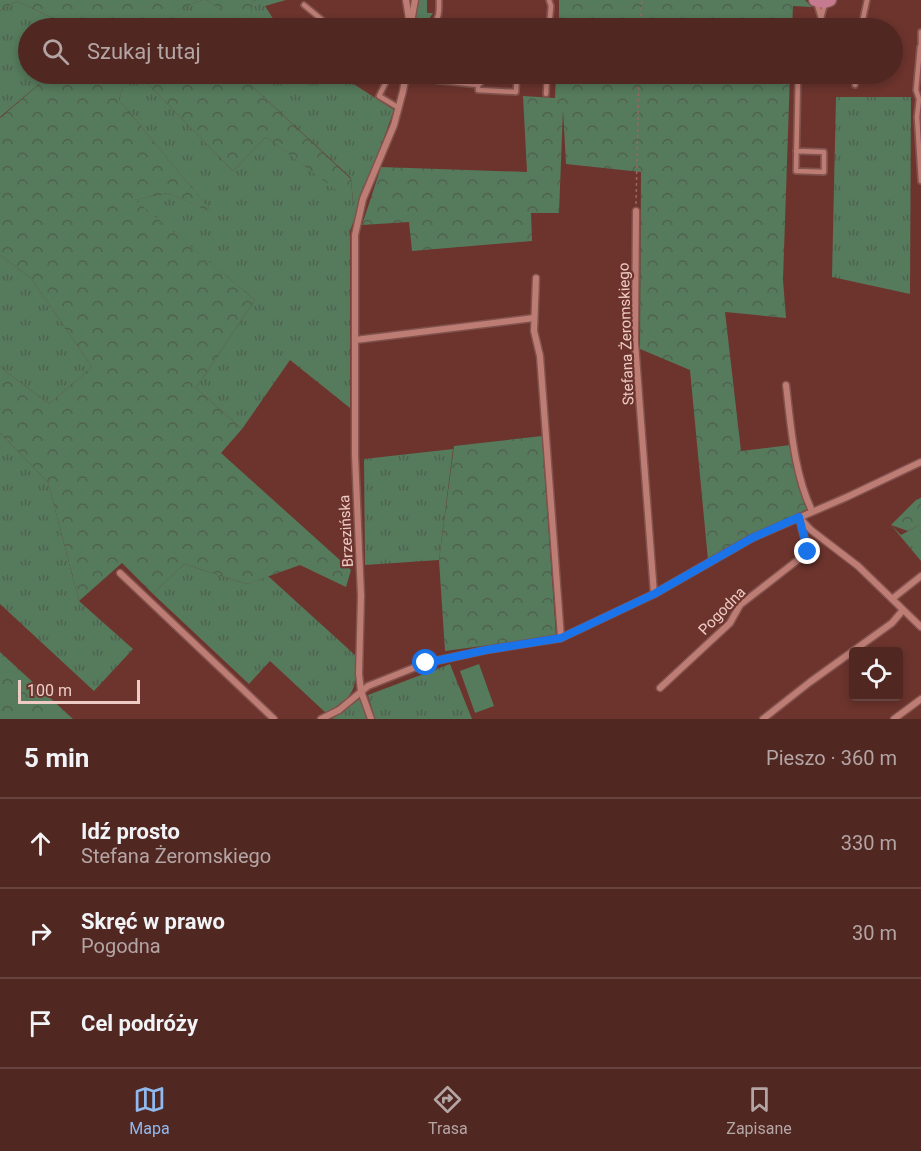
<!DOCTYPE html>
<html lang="pl">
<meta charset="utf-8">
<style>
body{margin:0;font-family:Roboto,sans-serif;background:#5b332f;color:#f1f3f6}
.controls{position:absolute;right:18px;bottom:18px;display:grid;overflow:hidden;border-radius:6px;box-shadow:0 3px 9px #0003}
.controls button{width:54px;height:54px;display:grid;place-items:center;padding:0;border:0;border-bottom:2px solid #674440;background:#512722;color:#f1f3f6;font:30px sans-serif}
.scale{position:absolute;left:18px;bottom:15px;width:122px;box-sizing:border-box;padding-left:6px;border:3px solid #eecbc5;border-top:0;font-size:16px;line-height:21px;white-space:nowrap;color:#eecbc5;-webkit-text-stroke:4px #6c342d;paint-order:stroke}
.stop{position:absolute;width:18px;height:18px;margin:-14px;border:4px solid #1a73e8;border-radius:50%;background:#fff}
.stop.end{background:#1a73e8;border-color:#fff;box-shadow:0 2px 6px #0008}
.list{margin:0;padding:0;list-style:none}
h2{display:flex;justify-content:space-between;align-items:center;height:78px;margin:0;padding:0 24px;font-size:26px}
h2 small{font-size:20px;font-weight:400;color:#b4a5a5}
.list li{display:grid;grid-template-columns:39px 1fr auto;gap:18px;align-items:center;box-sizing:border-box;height:90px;padding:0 24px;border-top:2px solid #674440}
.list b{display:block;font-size:22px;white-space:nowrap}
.list p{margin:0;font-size:20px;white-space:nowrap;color:#b4a5a5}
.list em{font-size:20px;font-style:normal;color:#b4a5a5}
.icon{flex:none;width:33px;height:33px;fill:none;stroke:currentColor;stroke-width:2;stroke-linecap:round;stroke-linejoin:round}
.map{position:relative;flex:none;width:921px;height:719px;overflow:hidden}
.search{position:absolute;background:#512722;box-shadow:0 3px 9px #0003;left:18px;right:18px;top:18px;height:66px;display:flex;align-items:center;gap:15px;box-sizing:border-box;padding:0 21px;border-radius:33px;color:#b4a5a5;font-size:22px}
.sheet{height:348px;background:#512722}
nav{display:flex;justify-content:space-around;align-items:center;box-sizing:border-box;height:84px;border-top:2px solid #674440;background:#512722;font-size:16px;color:#b4a5a5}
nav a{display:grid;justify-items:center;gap:3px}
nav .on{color:#90b9f0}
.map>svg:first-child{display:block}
</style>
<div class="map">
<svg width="921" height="719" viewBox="0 0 921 719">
<defs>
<pattern id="grass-tufts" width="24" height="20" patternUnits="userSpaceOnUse" patternTransform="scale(1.5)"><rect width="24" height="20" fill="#567a5c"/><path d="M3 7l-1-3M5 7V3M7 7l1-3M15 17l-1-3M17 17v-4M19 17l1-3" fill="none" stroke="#50624f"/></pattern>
<pattern id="forest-crowns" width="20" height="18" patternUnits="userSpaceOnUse" patternTransform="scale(1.5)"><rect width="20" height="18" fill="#567a5c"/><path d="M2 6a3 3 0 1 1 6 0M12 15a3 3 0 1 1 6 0" fill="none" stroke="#50624f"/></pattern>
</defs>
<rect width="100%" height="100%" fill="#6c342d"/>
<!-- grass -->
<g fill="url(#grass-tufts)">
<polygon points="202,0 206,0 250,27 252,2 256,0 286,0 265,6 279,28 190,28 172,12"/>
<polygon points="418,0 427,0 427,13 433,13 429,19 416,18"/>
<polygon points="17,1 73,28 28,28 28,74 51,74 0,117 0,11"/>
<polygon points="126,74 143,79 233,171 266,137 353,202 351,178 239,74 338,74 394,110 350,231 350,408 290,360 242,429 196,388 255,300 134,200 168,193 212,212 119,100"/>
<polygon points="836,97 911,97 910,294 832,277"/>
<polygon points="0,255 31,278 92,367 49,404 0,367"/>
<polygon points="0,433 48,482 79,601 133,649 94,691 0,604"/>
<polygon points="453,449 439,560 365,565 364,459"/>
<polygon points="921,524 921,561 891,525 901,535"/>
<path d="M184,564L247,584L268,576L355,655C356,690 357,694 326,713L270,661L249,684L153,594Z"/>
<polygon points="450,664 472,719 375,719 368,695"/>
<polygon points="361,698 368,719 332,719"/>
</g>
<!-- forest -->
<g fill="url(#forest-crowns)">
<polygon points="0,0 202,0 173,12 190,28 73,28 17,1 0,11"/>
<polygon points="206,0 256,0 252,2 250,28"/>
<polygon points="559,0 805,0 812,7 793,6 792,28 559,28"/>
<polygon points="51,74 239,74 351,179 353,203 266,137 233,171 143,79 126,75 119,100 213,213 168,193 135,200 255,300 196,388 242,429 221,453 351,570 346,587 300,565 247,584 184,564 153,594 122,563 79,601 48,482 0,433 0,367 49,404 92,367 31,278 0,255 0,118"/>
<polygon points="556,74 790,74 783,280 786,318 725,312 741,451 791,445 807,509 708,560 690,370 640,349 641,172 566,164 563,110 559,213 531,213 532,241 412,251 409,222 362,225 381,167 527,172 523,96 555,98"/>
<polygon points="542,436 556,636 445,651 439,560 454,446"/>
<polygon points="921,498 921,524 908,531 891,525 916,500"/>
<polygon points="0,652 73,719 0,719"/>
</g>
<!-- pitch -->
<polygon fill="#567a5c" points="479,664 494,706 475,713 460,671"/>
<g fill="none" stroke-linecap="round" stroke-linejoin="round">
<defs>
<g id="lane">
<polyline points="549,0 551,6 549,28"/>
<polyline points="816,1 821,18"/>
<polyline points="304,5 332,28"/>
<path d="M410,22L433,24C440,18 439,9 439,0"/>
<polyline points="820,28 821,18 825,4"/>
<polyline points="861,28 867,0"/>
<polyline points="921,32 921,47"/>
<polyline points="920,47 916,90 919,99 917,117 921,181"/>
<polyline points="406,77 478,85 478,90 516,92 517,74 547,76 546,94"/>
<polyline points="832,77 832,74"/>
<polyline points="478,85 485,79 486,74"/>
<polyline points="855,85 856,74"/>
<polyline points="399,108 379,96 388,78 405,81"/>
<polyline points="796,151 824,152 824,172 796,171 798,74"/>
</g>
<g id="street">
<polyline points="406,0 409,19"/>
<polyline points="410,28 415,0"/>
<polyline points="636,211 635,342 654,594"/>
<polyline points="536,278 534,331 540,356 561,638"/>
<polyline points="355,340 534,318"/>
<path d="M786,385C791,427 794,473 812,511"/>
<polyline points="799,517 811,530 858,566 921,627"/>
<polyline points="120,573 274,719"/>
<polyline points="892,599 921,576"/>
<polyline points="660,688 730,623 740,605 808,552 799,517"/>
<polyline points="321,719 339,710 368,686 426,663 486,650 561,638 654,594 752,538 847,497 921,462"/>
<polyline points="371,719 361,691 359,674 361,596 355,455 355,235 363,199 394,125 403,91 406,74"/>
<polyline points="763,719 810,682 892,623 903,610"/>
<polyline points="894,719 921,699"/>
</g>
<polyline id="secondary" points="815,0 824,2 830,0"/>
</defs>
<!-- lane casing -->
<use href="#lane" stroke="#82524d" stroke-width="8"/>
<!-- street casing -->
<use href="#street" stroke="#82524d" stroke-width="9"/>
<!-- secondary casing -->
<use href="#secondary" stroke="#82524d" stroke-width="15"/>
<!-- path -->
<g stroke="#986761" stroke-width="1.5" stroke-dasharray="3 3" stroke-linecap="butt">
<polyline points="640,28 642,0"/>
<polyline points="636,204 639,74"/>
</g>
<!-- lane -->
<use href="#lane" stroke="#bd7d74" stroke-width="4.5"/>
<!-- street -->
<use href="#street" stroke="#bd7d74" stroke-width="6"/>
<!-- secondary -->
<use href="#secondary" stroke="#c57a90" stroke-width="12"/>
</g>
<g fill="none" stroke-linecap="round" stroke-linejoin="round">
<!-- route -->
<polyline stroke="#1a73e8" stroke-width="8" points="426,663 486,650 561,638 654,594 752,538 799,517 808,552"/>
</g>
<g text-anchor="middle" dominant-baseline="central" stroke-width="4.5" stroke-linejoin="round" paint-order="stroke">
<!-- street labels -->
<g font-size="15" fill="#eecbc5" stroke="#6c342d">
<text transform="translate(626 334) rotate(-92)">Stefana Żeromskiego</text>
<text transform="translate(346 531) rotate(-93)">Brzezińska</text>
<text transform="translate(722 611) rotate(-46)">Pogodna</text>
</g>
</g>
</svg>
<div class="controls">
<button><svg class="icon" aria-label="locate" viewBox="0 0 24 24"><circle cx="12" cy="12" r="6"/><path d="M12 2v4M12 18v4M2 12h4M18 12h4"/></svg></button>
</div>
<div class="scale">100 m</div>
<div class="stop" style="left:426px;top:663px"></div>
<div class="stop end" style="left:808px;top:552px"></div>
<div class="search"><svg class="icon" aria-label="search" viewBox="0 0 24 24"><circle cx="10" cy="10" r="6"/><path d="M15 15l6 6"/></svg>Szukaj tutaj</div>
</div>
<section class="sheet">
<h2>5 min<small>Pieszo · 360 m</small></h2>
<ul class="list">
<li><svg class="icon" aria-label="ahead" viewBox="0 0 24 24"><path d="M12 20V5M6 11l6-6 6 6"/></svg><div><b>Idź prosto</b><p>Stefana Żeromskiego</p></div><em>330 m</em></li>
<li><svg class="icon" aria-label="right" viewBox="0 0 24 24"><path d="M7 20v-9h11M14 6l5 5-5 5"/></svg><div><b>Skręć w prawo</b><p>Pogodna</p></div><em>30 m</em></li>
<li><svg class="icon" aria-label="arrive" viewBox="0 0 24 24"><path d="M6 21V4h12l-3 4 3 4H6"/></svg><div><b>Cel podróży</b></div></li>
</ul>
</section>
<nav>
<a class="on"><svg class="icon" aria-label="map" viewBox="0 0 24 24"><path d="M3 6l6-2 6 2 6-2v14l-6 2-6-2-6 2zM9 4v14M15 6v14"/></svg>Mapa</a>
<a><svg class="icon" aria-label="directions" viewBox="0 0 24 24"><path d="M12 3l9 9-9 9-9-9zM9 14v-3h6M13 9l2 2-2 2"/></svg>Trasa</a>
<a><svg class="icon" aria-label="saved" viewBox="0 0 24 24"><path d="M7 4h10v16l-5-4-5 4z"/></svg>Zapisane</a>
</nav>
